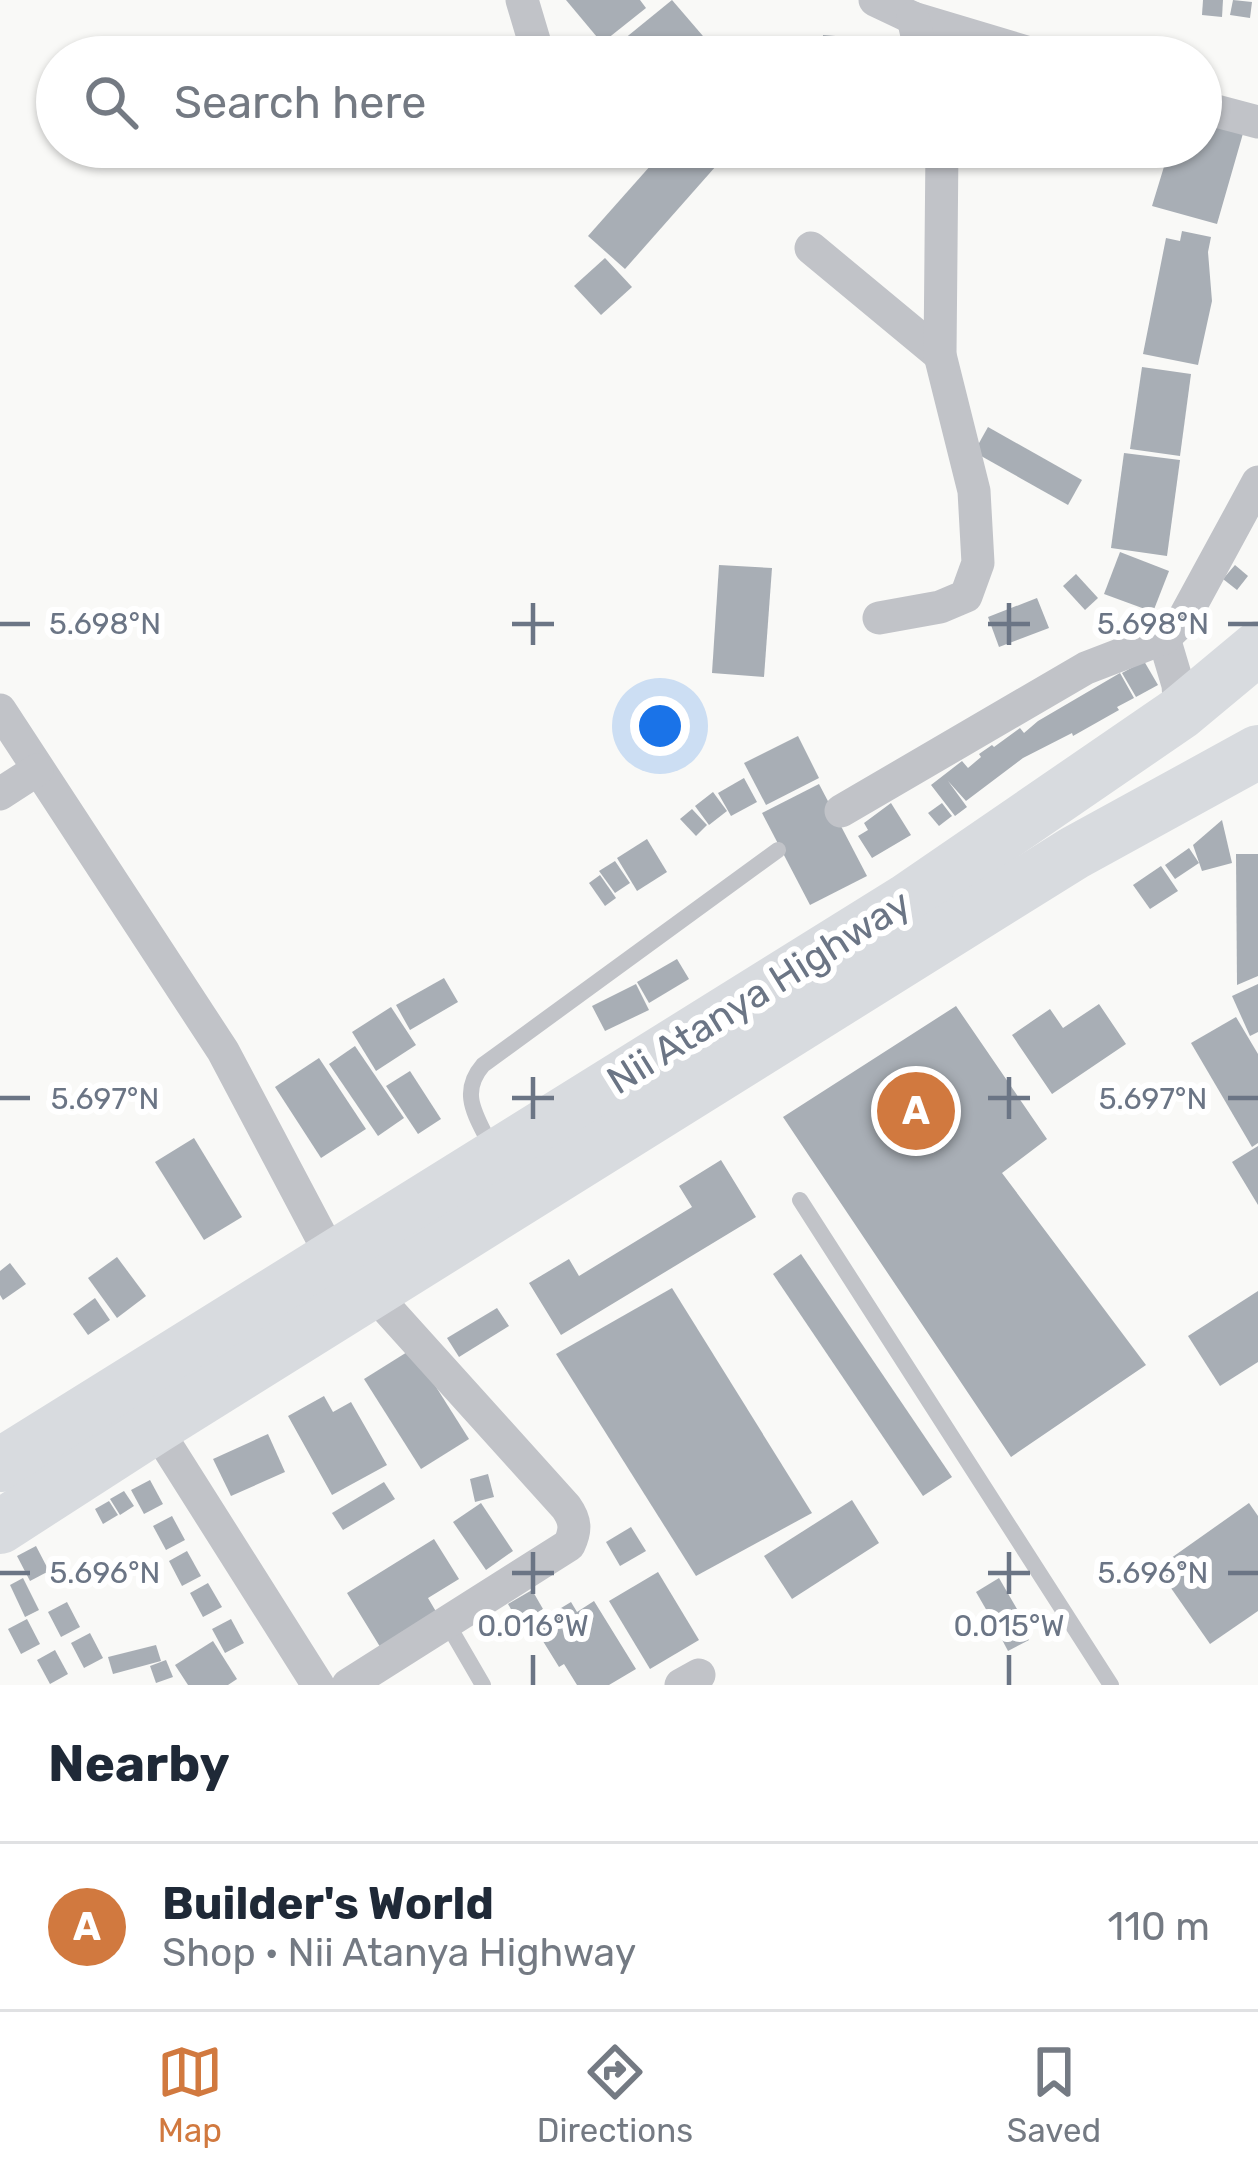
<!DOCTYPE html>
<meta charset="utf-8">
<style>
body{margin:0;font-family:Rubik,sans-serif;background:#f6f6f7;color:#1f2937}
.you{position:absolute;left:660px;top:726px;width:42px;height:42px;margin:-30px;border:9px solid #fff;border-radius:50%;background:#1a73e8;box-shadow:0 0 0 18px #1a73e833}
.badge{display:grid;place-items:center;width:78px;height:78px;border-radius:50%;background:#d1793f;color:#fff;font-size:39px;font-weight:700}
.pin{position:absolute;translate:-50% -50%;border:6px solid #fff;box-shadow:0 3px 12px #0006}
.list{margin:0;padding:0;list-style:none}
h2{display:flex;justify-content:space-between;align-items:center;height:156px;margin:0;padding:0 48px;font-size:51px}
h2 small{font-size:39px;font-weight:400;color:#747a83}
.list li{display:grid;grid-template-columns:78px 1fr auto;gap:36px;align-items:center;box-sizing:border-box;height:168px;padding:0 48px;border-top:3px solid #e0e1e3}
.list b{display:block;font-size:45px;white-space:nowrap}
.list p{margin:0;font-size:39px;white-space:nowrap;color:#747a83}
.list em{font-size:39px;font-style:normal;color:#747a83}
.icon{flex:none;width:66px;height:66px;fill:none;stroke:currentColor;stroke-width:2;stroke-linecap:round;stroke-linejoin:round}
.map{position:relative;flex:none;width:1258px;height:1685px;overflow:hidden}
.search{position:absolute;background:#fff;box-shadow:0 3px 9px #0004;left:36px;right:36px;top:36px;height:132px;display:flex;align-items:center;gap:30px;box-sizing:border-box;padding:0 42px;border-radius:66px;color:#747a83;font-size:45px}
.sheet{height:324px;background:#fff}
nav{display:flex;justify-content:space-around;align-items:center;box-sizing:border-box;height:168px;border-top:3px solid #e0e1e3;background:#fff;font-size:33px;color:#747a83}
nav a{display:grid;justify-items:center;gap:6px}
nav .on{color:#d1793f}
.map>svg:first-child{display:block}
</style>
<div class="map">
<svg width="1258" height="1685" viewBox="0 0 1258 1685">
<rect width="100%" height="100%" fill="#f9f9f7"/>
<!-- building -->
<g fill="#a8aeb5">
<polygon points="566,0 640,0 646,8 602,43"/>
<polygon points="672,0 721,57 602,57"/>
<polygon points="1203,0 1223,0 1222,17 1202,15"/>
<polygon points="1233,0 1252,2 1250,18 1230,15"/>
<polygon points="823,35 910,42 909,57 821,57"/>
<polygon points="1201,118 1244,130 1217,224 1152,206 1170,147 1201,147"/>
<polygon points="667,147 694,147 716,166 625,269 588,236"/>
<polygon points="1182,231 1211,237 1208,252 1212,301 1198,365 1143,354 1166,238 1180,241"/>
<polygon points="605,258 632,287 601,315 574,286"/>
<polygon points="1142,367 1191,374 1180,456 1130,449"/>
<polygon points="988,427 1082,480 1068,505 974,452"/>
<polygon points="1124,453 1180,460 1167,556 1111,548"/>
<polygon points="1120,552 1169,571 1153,612 1104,594"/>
<polygon points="719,565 772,568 764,677 712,673"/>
<polygon points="1235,565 1248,576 1237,590 1223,579"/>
<polygon points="1076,574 1098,598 1085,610 1063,586"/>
<polygon points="1037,598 1049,628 999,647 988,617"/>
<polygon points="1144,661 1158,685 1136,697 1122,673"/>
<polygon points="1120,673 1134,698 1117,707 1119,710 1073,736 1072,733 1023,758 966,801 948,781 967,807 955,816 931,785 962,761 968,768 981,757 979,754 992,745 994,747 1020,728 1024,733 1038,721"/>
<polygon points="798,736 819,778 766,805 744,763"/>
<polygon points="744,778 757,802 731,816 718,793"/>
<polygon points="819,784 867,876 810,905 762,813"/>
<polygon points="713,792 727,811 709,825 695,806"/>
<polygon points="891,803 911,835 872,858 858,836 868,830 864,823"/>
<polygon points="942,803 952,816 939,826 928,813"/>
<polygon points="692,809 707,825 696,836 680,819"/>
<polygon points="1222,820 1232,863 1202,871 1193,845"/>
<polygon points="647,839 667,872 637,891 617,858"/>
<polygon points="1189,848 1199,863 1175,879 1165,865"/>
<polygon points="1236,854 1258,854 1258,976 1237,985"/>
<polygon points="615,861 630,883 615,893 599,871"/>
<polygon points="1161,866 1178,891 1150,909 1133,885"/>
<polygon points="600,875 616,898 605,906 589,883"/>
<polygon points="677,959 689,979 649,1003 637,982"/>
<polygon points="444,978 458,1002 410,1030 396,1005"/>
<polygon points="636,984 649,1010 605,1031 592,1006"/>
<polygon points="1258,984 1258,1032 1250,1036 1232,996"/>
<polygon points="1099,1004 1126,1044 1052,1094 1012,1035 1050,1009 1063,1028"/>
<polygon points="956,1006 1047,1139 1002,1173 1146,1365 1011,1457 783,1117"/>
<polygon points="391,1007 416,1045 376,1071 352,1032"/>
<polygon points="1236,1017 1258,1054 1258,1143 1252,1147 1191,1043"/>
<polygon points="355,1046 404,1118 378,1136 329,1064"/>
<polygon points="319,1058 366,1129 321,1158 275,1087"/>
<polygon points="410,1071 441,1119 418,1134 386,1086"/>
<polygon points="194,1138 242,1217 204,1240 155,1162"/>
<polygon points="1258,1146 1258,1205 1232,1162"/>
<polygon points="721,1160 756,1217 561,1335 529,1283 569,1259 579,1276 692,1207 679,1186"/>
<polygon points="801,1254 952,1477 923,1496 773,1274"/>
<polygon points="117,1257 146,1296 117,1318 88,1278"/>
<polygon points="10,1263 26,1284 3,1300 0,1295 0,1271"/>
<polygon points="672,1288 812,1513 696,1576 556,1354"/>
<polygon points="1258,1291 1258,1362 1220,1386 1188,1336"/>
<polygon points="95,1298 110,1320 88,1335 73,1314"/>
<polygon points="497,1308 509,1326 459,1357 447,1338"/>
<polygon points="412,1349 469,1439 421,1469 364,1379"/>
<polygon points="324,1396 333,1412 351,1402 387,1465 332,1495 288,1416"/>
<polygon points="268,1434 285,1472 231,1496 213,1459"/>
<polygon points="488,1474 494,1497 475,1502 470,1479"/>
<polygon points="150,1480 163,1504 144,1514 131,1490"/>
<polygon points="384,1482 395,1499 343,1530 332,1513"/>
<polygon points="124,1491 134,1506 120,1515 110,1499"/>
<polygon points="852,1500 879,1543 792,1599 764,1556"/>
<polygon points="109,1501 118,1515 103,1524 95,1509"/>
<polygon points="481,1503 513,1551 486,1570 453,1522"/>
<polygon points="1249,1503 1258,1516 1258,1611 1210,1644 1157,1568"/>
<polygon points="172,1516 185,1540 166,1550 153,1526"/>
<polygon points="631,1527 646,1551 620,1566 606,1542"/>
<polygon points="434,1539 459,1579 428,1598 438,1615 382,1650 347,1593"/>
<polygon points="36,1546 49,1571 30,1581 17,1556"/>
<polygon points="187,1551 201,1576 182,1586 169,1561"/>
<polygon points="658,1572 699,1640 650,1669 609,1601"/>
<polygon points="23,1578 39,1610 25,1617 10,1585"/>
<polygon points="999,1578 1021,1616 998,1630 976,1592"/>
<polygon points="208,1583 222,1607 203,1617 190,1593"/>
<polygon points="532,1590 543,1609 519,1623 508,1604"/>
<polygon points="594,1601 636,1669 609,1685 577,1685 564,1664 559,1667 533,1625 571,1602 577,1612"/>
<polygon points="67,1602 80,1627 61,1637 48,1612"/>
<polygon points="27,1619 40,1644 21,1654 8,1629"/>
<polygon points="231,1619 244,1643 225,1653 212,1629"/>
<polygon points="1019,1622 1029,1640 1008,1651 998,1632"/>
<polygon points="90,1633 103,1658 84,1668 71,1643"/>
<polygon points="213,1641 237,1679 228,1685 188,1685 175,1665"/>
<polygon points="156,1645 161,1661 113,1674 108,1657"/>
<polygon points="55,1650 68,1674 50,1684 37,1660"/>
<polygon points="166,1660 173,1677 156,1683 150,1666"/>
</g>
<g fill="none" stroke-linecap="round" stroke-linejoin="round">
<!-- service -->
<g stroke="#c1c3c8" stroke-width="16">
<path d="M493,1151C479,1119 457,1095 483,1065L778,850"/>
<polyline points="800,1200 1111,1685"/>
<polyline points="447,1623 483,1685"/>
</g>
<!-- minor -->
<g stroke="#c1c3c8" stroke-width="33">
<polyline points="522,0 539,57"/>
<polyline points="875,0 913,18 1043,57"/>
<polyline points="913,18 922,57"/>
<polyline points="1201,107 1258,122"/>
<polyline points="811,248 940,355"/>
<polyline points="879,618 940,607 966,596 978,563 974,491 940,355 942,147"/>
<polyline points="1164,638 1178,685 1180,713"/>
<polyline points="0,710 223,1051 333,1259"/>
<polyline points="0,794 37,770"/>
<polyline points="841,811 1086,668 1164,638 1183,620 1258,482"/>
<polyline points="155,1427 318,1685"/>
<path d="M348,1685L569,1545C576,1530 576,1521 566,1507L373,1293"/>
<polyline points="681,1685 699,1675"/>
</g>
<!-- primary -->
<g stroke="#d8dbdf" stroke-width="54">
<polyline points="0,1465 906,901 1180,713 1258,648"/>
<polyline points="0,1527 155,1427 1074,853 1258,752"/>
</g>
</g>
<!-- ticks -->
<path fill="none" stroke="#6b7585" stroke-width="4.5" d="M533,603V645M1009,603V645M0,624H30M512,624H554M988,624H1030M1228,624H1258M533,1077V1119M1009,1077V1119M0,1098H30M512,1098H554M988,1098H1030M1228,1098H1258M533,1552V1594M1009,1552V1594M0,1573H30M512,1573H554M988,1573H1030M1228,1573H1258M533,1655V1685M1009,1655V1685"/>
<g text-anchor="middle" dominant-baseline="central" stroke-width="12" stroke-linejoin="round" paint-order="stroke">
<!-- street labels -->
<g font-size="39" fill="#6b7585" stroke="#fff">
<text transform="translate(759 992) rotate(-32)">Nii Atanya Highway</text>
</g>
</g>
<g font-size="30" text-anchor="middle" fill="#6b7585" stroke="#fff" stroke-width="12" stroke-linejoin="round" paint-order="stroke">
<text x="105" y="634">5.698°N</text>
<text x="1153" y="634">5.698°N</text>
<text x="105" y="1109">5.697°N</text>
<text x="1153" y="1109">5.697°N</text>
<text x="105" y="1583">5.696°N</text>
<text x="1153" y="1583">5.696°N</text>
<text x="533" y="1636">0.016°W</text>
<text x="1009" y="1636">0.015°W</text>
</g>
</svg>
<div class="you"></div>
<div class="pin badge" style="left:916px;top:1111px">A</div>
<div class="search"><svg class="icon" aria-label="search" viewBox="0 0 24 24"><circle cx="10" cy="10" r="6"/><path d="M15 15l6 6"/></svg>Search here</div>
</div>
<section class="sheet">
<h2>Nearby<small></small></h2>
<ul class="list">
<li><span class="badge">A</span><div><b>Builder's World</b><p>Shop · Nii Atanya Highway</p></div><em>110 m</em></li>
</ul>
</section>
<nav>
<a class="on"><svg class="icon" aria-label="map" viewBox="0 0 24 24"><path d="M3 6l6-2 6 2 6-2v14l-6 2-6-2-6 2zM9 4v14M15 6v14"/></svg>Map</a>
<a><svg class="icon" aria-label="directions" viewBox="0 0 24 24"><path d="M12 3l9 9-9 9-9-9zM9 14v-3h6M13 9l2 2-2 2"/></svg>Directions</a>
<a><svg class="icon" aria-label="saved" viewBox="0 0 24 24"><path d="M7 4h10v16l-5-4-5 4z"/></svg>Saved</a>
</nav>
